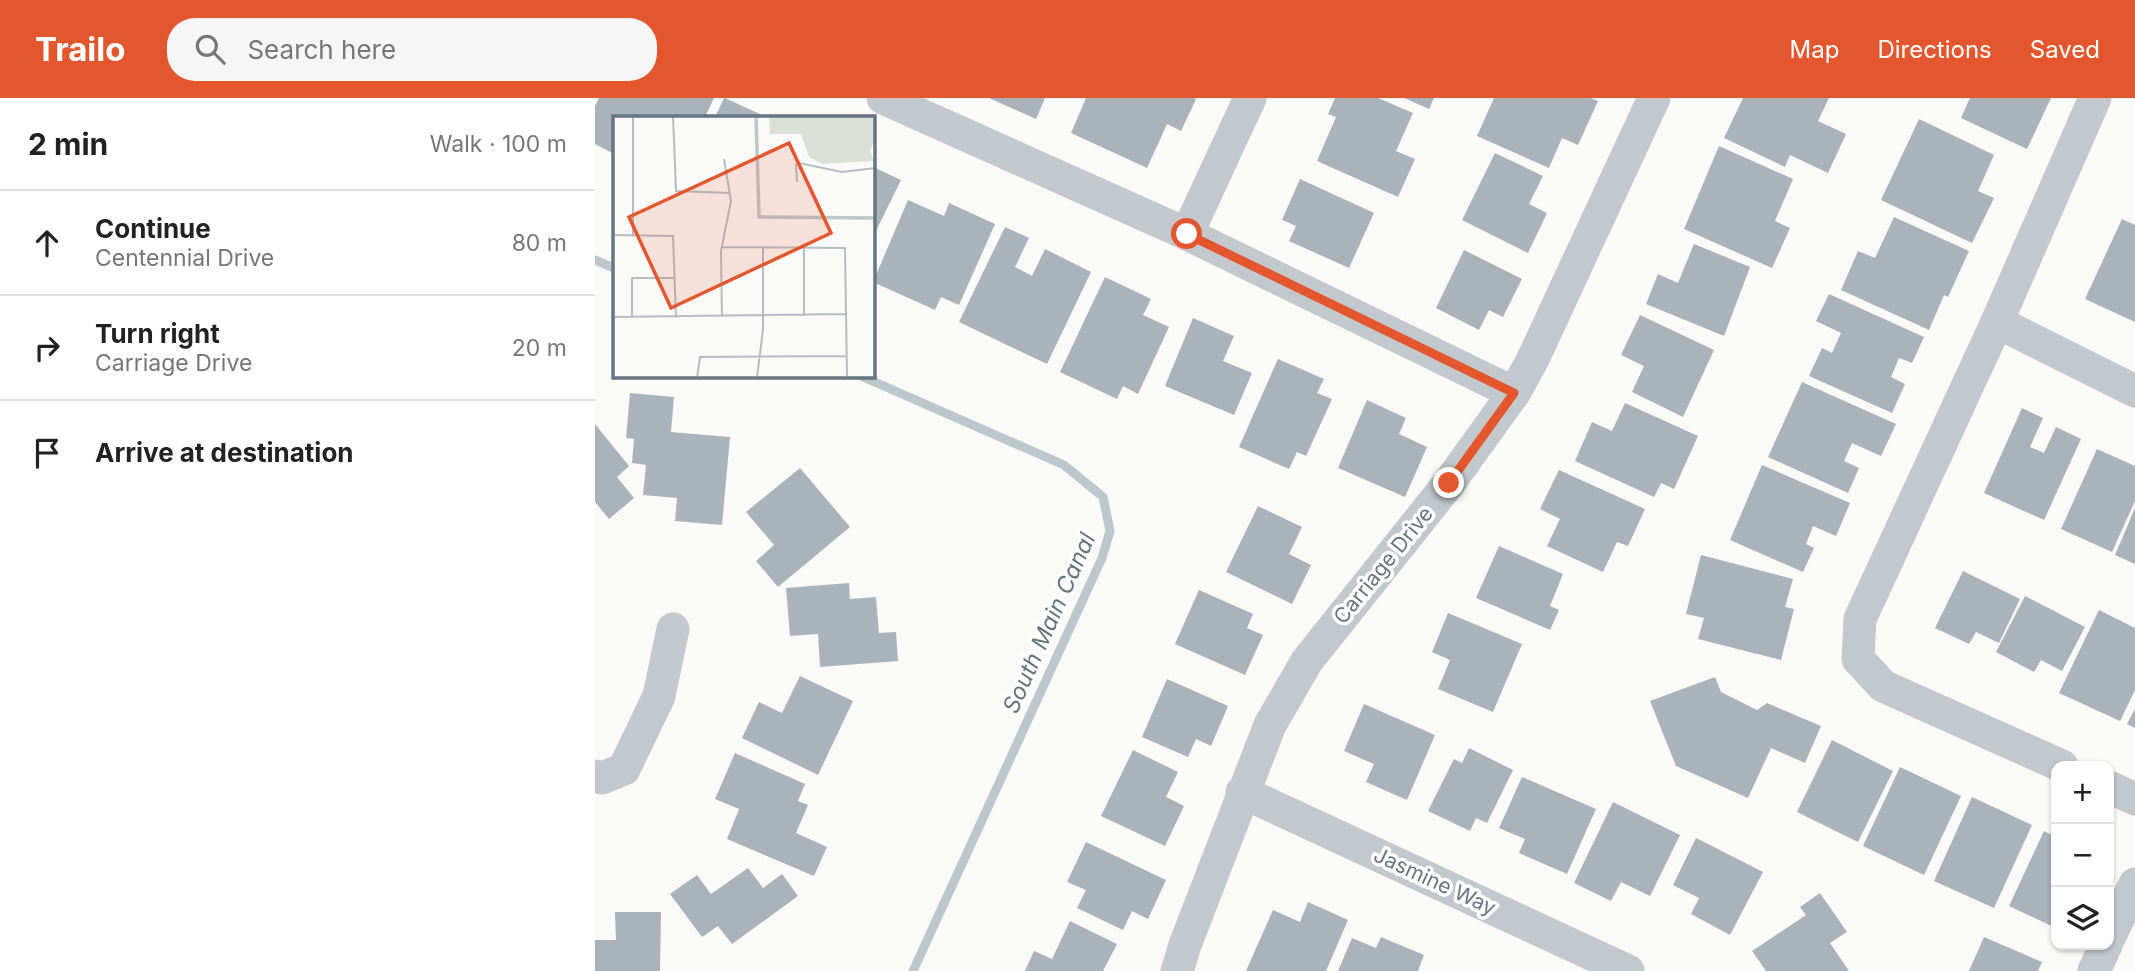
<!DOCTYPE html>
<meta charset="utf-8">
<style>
body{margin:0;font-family:Inter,sans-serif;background:#f6f6f6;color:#222}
.controls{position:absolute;right:21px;bottom:21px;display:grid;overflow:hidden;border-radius:14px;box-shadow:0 2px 5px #0004}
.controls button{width:63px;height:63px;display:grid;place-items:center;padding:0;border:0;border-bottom:2px solid #e0e0e0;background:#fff;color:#222;font:35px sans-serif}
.stop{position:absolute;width:21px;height:21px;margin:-16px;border:5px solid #e4572e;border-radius:50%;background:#fff}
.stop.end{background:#e4572e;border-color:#fff;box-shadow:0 2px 7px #0008}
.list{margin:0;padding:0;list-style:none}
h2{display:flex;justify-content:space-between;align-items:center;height:91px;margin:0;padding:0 28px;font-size:30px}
h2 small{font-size:23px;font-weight:400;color:#767676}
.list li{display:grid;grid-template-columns:46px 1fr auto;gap:21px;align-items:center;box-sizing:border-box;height:105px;padding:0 28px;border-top:2px solid #e0e0e0}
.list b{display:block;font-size:26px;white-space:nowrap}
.list p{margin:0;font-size:23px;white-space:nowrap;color:#767676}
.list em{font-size:23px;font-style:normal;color:#767676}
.icon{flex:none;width:38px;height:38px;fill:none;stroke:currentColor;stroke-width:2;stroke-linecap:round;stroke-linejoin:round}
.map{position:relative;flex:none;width:1540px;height:873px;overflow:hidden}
header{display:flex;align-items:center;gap:42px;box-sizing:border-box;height:98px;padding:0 35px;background:#e4572e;color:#fff}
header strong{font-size:33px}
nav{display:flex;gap:38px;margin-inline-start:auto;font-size:24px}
.search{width:490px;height:63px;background:#f6f6f6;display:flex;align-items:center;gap:18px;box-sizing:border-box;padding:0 24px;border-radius:28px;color:#767676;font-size:26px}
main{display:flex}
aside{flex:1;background:#fff}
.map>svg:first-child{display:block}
</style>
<header>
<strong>Trailo</strong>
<div class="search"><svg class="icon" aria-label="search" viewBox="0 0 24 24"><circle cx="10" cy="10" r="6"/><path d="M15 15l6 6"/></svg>Search here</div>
<nav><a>Map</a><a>Directions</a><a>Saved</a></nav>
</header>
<main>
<aside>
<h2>2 min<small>Walk · 100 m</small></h2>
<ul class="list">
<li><svg class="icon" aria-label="ahead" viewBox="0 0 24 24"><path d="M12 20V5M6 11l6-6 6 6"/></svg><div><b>Continue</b><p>Centennial Drive</p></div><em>80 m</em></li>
<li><svg class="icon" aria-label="right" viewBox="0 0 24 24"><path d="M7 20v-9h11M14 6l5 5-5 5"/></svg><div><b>Turn right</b><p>Carriage Drive</p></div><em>20 m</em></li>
<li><svg class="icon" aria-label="arrive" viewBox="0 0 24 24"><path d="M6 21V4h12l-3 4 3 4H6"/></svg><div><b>Arrive at destination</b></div></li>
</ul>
</aside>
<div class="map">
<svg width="1540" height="873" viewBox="0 0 1540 873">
<rect width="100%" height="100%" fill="#fafaf8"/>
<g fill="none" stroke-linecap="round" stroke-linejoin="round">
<!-- stream -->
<g stroke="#bbc7cb" stroke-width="9">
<polyline points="0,162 19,170"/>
<polyline points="266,278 469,367 508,399 515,433 507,460 318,873"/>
</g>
</g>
<!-- building -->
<g fill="#aab3b9">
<polygon points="4,0 119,0 110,19 19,19 19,56 0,46 0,8"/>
<polygon points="129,0 130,0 171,19 120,19"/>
<polygon points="394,0 450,0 441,21"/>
<polygon points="491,0 599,0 601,1 586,33 572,26 552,70 476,35"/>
<polygon points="740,0 783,0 818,15 801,53 820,61 803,99 722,63 741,19 733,16"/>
<polygon points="809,0 839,0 834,11"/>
<polygon points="899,0 996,0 1003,3 983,47 967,40 954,70 882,38"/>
<polygon points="1148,0 1234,0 1223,23 1251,36 1233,75 1195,57 1190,69 1129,40"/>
<polygon points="1375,0 1456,0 1432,51 1366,20"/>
<polygon points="1324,21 1399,57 1383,93 1399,100 1377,145 1286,102"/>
<polygon points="1124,48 1198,81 1180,123 1195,130 1177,170 1089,131"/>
<polygon points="900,55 948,78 934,106 952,115 933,155 867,122"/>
<polygon points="278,69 306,82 278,139"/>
<polygon points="705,81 779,115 754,170 694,143 701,128 687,122"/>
<polygon points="313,102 349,118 354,105 400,126 364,207 346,199 340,212 278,184"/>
<polygon points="1299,119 1374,153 1353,199 1349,197 1334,232 1246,192 1263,153 1280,160"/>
<polygon points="1527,121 1540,127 1540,224 1490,201"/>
<polygon points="410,129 434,140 420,169 437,178 450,151 496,174 452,266 364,224"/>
<polygon points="1099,146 1155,169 1129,238 1051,206 1063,176 1083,185"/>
<polygon points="869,152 927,181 908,219 894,212 884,232 841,210"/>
<polygon points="510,179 556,201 548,217 574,229 543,296 528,288 522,301 465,274"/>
<polygon points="1234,196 1329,239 1317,265 1304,260 1296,279 1310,286 1297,315 1214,278 1227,250 1237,255 1246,235 1221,223"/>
<polygon points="1045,217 1119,252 1088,319 1037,294 1049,268 1026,257"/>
<polygon points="598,220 639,238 628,263 657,275 639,317 570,288"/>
<polygon points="683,261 729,281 722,295 737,301 711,358 702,354 694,371 644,349"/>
<polygon points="1207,284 1301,326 1286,358 1257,345 1249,363 1264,370 1253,395 1173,359"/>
<polygon points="35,295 79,299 76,334 135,339 127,427 80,423 82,400 48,397 51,367 37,365 39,341 31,340"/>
<polygon points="772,302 811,320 804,336 832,349 810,399 743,370"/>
<polygon points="1030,305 1103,338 1079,391 1066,385 1059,399 980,363 997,324 1017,333"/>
<polygon points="1427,310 1448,320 1435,349 1449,355 1461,329 1486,341 1449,422 1389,395"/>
<polygon points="0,326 34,368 22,379 39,400 14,421 0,404"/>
<polygon points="1502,351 1540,368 1540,403 1517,454 1466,431"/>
<polygon points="1167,367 1255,405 1241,438 1218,428 1211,446 1219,450 1208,474 1135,442"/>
<polygon points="205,370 255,429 183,489 161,463 179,447 151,414"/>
<polygon points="964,372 1050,411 1033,448 1022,444 1008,474 952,448 965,421 945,411"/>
<polygon points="663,408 707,429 694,456 716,467 697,506 631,474"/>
<polygon points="1540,410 1540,466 1520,457"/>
<polygon points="904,448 968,476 955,508 964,512 955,532 881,500"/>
<polygon points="1106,457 1198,481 1190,509 1199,511 1186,562 1103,541 1109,520 1091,516"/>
<polygon points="1368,473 1425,501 1404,545 1381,534 1374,546 1340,530"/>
<polygon points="254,485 255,501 281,499 284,535 301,534 303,563 225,569 223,536 195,538 191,490"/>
<polygon points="604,492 658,516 652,530 668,537 650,577 580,546"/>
<polygon points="1430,498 1490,529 1467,573 1446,562 1439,574 1401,554"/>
<polygon points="1504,512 1540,530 1540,592 1525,623 1464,595"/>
<polygon points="853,515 927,546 898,614 843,591 855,562 837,554"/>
<polygon points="205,578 258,603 223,677 147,640 164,604 187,615"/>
<polygon points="1120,579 1126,594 1162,612 1172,605 1226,628 1210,665 1176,650 1153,700 1081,668 1055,603"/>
<polygon points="572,581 633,608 616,648 601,641 593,659 547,639"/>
<polygon points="769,606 840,637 812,702 771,684 779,666 749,653"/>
<polygon points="1540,611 1540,630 1532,626"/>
<polygon points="1237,642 1298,673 1263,744 1202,714"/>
<polygon points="874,650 918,672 892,725 881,720 875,733 833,713 859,661 867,665"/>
<polygon points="538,652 583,674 571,699 589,708 570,748 506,718"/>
<polygon points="140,655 210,686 203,703 213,707 201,735 232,749 219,778 132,741 144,711 120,701"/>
<polygon points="1305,669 1366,698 1329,777 1268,748"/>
<polygon points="927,679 1001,711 972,776 924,755 930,741 904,730"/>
<polygon points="1377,699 1437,727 1399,810 1339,783"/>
<polygon points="1018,704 1085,737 1055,798 1026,784 1016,803 979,785"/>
<polygon points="1449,733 1461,739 1461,830 1414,808"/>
<polygon points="1101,740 1168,774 1135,837 1096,816 1104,800 1078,787"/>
<polygon points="491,744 571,782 553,821 537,813 528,832 482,810 491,792 472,784"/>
<polygon points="153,770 168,790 187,776 203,798 137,846 123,828 107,839 75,796 102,777 116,796"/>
<polygon points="1225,795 1252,834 1235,845 1254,873 1171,873 1157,853 1211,817 1205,809"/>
<polygon points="713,804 753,822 731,873 651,873 678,812 705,824"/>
<polygon points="20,814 66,814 65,873 0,873 0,842 21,842"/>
<polygon points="475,823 522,846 508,873 430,873 439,853 457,861"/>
<polygon points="786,839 829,857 823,873 743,873 757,840 781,850"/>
<polygon points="1389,839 1447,864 1443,873 1374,873"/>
</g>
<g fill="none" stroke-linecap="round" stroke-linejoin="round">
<!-- minor -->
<g stroke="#c3c8cc" stroke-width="33">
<polyline points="288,0 592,136 919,295"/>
<polyline points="592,136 655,0"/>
<polyline points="1402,224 1540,293"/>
<polyline points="1467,668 1288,588 1263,561 1265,521 1402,224 1500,0"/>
<polyline points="0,678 7,680 29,671 64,598 78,531"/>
<polyline points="1514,689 1540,701"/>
<polyline points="647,694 1033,873"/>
<polyline points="1514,840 1540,786"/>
<polyline points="582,873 590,847 675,627 712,563 854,385 919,295 937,263 1059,0"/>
<polyline points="1499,873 1511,847"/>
</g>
</g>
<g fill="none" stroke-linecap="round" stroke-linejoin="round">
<!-- route -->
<polyline stroke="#e4572e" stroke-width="9" points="592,136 919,295 854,385"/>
</g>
<g text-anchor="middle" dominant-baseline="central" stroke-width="7" stroke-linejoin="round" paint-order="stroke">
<!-- street labels -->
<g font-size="21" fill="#657683" stroke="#fff">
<text transform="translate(788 467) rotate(-51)">Carriage Drive</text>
<text transform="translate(840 783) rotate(25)">Jasmine Way</text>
</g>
<!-- water labels -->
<g font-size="23" font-style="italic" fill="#60757c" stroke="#fff">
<text transform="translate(454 525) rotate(-66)">South Main Canal</text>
</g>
</g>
<!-- overview -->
<g transform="translate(18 18)">
<rect width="262" height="262" fill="#fafaf8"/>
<path d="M156,0H262V25L257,34L261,45L209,48L196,41L188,18H157Z" fill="#dadfd7"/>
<path fill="none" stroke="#bbc7cb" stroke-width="3.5" d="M143,0L146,101L263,102"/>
<path fill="none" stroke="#b5bdc2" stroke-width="2" d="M20,0V119M60,0L63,75L117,77M184,66L183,49L186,47L229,56L263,52M0,119L60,120L63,202M108,131L232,132L234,262M191,132V200M0,201L234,198M19,201V162H62M109,201L108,135L118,85L111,43M84,262L87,241L234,240M144,262L150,213V132"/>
<path fill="#e4572e" fill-opacity="0.15" stroke="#e4572e" stroke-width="3.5" d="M176,27L218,117L58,192L16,101Z"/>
<rect width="262" height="262" fill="none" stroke="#657683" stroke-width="3.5"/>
</g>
</svg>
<div class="controls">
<button>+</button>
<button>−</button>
<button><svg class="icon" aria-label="layers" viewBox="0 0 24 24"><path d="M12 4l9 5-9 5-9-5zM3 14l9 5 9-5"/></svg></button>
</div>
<div class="stop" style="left:592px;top:136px"></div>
<div class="stop end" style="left:854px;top:385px"></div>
</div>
</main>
